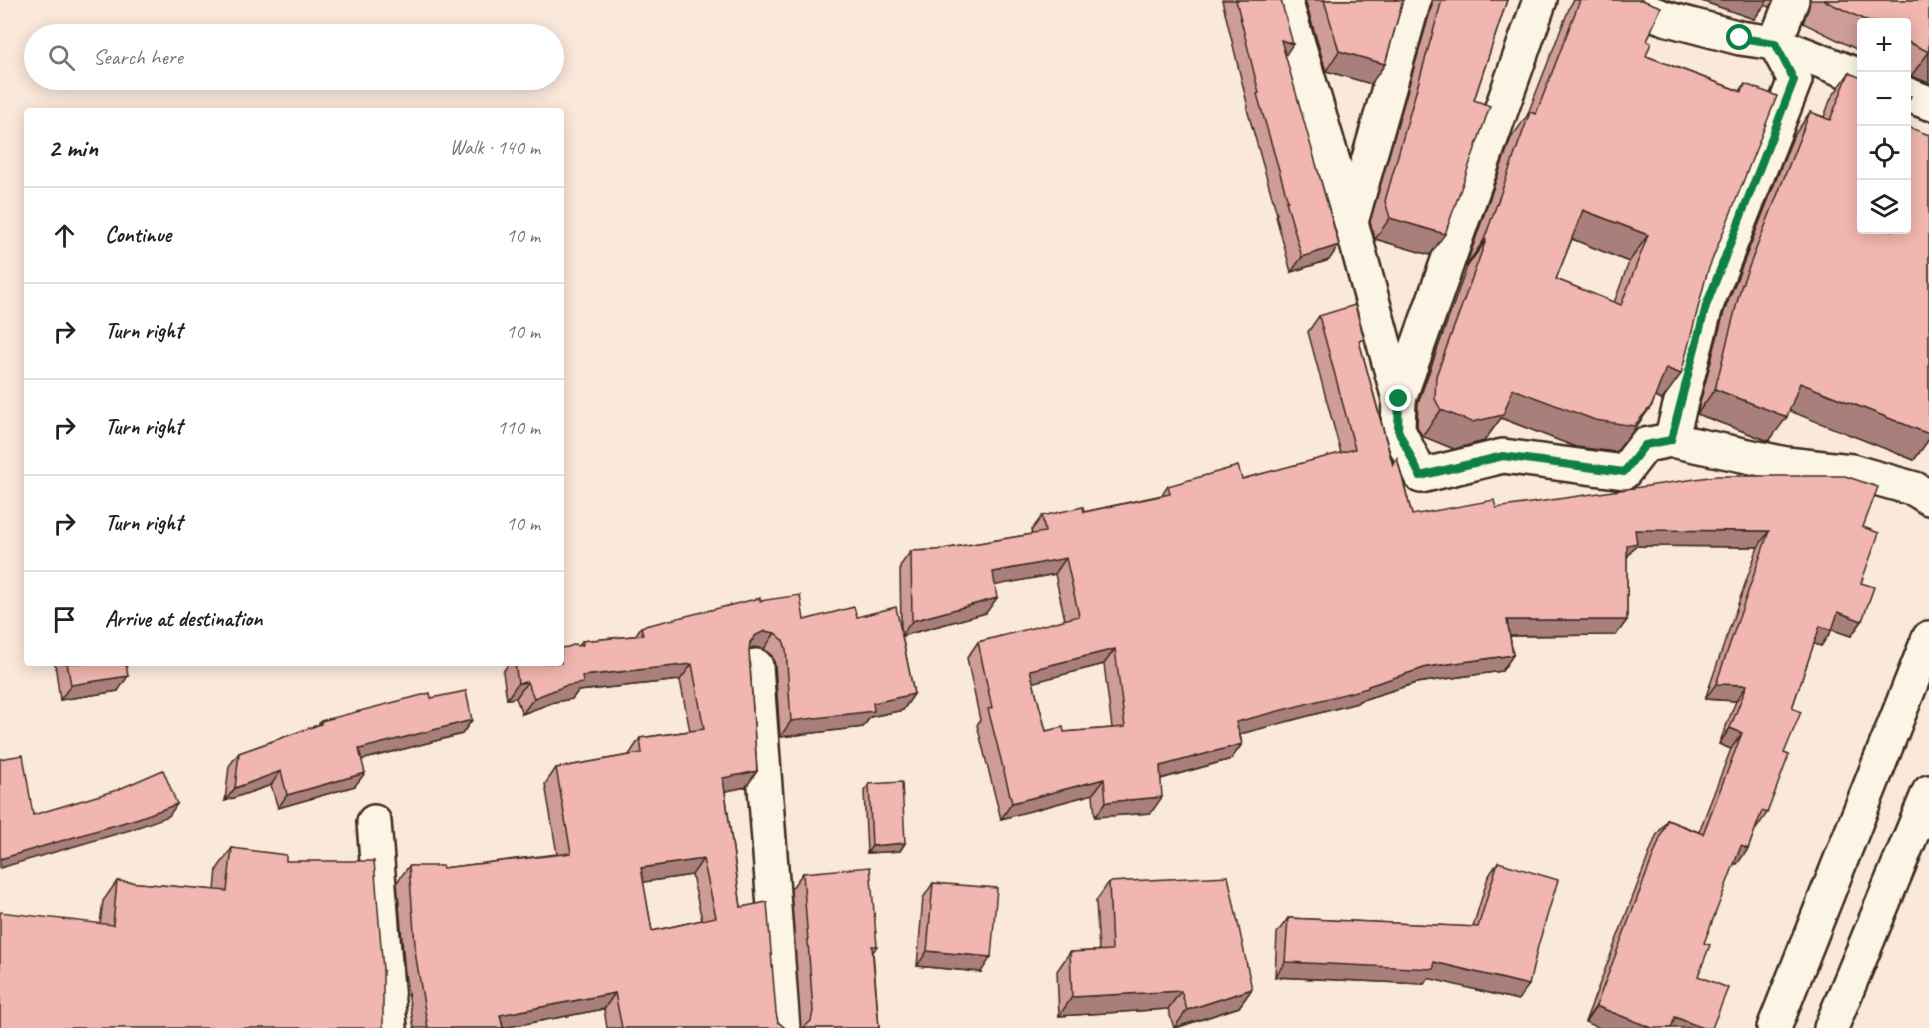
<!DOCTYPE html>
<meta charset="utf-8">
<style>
body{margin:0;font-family:Caveat,sans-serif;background:#f6f6f6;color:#222}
.controls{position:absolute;right:18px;top:18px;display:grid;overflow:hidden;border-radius:6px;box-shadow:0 3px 15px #0003}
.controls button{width:54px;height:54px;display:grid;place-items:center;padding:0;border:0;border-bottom:2px solid #e0e0e0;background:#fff;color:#222;font:30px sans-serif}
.stop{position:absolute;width:18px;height:18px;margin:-14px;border:4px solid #0b8043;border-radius:50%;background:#fff}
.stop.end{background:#0b8043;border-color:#fff;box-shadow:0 2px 6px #0008}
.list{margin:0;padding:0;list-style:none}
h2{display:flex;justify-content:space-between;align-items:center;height:78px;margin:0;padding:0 24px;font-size:26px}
h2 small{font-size:20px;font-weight:400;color:#767676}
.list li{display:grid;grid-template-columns:39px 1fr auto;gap:18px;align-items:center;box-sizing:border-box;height:96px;padding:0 24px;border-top:2px solid #e0e0e0}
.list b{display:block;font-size:22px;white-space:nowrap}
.list em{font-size:20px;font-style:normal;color:#767676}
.icon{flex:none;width:33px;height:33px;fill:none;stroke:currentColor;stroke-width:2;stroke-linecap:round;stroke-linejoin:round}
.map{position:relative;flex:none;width:1929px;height:1028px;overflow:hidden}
.search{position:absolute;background:#fff;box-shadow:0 3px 15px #0003;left:24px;top:24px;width:540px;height:66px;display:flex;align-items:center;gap:15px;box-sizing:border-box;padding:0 21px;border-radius:33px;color:#767676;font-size:22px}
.panel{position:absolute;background:#fff;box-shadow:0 3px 15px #0003;left:24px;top:108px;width:540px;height:558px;border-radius:6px}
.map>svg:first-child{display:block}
</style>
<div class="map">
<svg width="1929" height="1028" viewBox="0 0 1929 1028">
<rect width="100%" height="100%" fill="#fae8da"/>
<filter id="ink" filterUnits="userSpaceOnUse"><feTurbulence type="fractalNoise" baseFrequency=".0167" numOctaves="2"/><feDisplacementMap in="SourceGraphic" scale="12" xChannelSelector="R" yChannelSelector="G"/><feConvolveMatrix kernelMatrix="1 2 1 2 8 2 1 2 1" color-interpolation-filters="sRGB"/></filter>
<g filter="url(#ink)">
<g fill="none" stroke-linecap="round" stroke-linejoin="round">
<defs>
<g id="minor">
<polyline points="1285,0 1351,222 1399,399 1398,430 1421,476 1503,456 1624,472 1645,445 1671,440 1786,464 1851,471 1915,489 1929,498"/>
<polyline points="1614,0 1668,19 1740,38 1775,43 1862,77"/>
<polyline points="1906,94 1929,103"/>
<polyline points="1351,222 1414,0"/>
<polyline points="1399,399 1540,0"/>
<polyline points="1671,440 1706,306 1795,80 1775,43 1792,0"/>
<polyline points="756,666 783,1028"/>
<polyline points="374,822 390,1028"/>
</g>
<g id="tertiary">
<polyline points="1774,1028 1929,638"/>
<polyline points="1831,1028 1929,792"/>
</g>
</defs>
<!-- minor casing -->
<use href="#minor" stroke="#3b2a1e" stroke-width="38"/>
<!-- tertiary casing -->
<use href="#tertiary" stroke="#3b2a1e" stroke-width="38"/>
<!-- minor -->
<use href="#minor" stroke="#fcf5e5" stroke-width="33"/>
<!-- tertiary -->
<use href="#tertiary" stroke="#fcf5e5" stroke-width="33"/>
</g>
<!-- wall -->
<g fill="#cf9d97" stroke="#3b2a1e" stroke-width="1.5" fill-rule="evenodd">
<polygon points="1222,0 1281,0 1285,55 1329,260 1291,272 1276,216 1277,214 1247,109 1248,107"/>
<polygon points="1305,0 1403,0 1385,64 1371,84 1326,71"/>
<polygon points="1432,0 1507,0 1474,100 1430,255 1375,239 1370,222 1432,5"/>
<path d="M1574,0H1642L1647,41L1646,56L1740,91L1745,84L1707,273L1662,400L1655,397L1652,405L1633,431L1616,452L1576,447L1501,418L1484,441L1454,449L1422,436L1417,426L1418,403L1467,267L1466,266L1511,138L1527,116L1570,6ZM1572,239L1629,262L1614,303L1556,279Z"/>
<polygon points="1699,0 1774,0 1769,7 1765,5 1754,19"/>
<polygon points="1810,0 1929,0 1929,83 1906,74 1906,22 1862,22 1862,52 1803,23 1809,7"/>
<polygon points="1849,73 1862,230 1929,135 1929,439 1914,460 1789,410 1769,441 1697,414 1724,312 1793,137 1810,112 1824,117 1831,98"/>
<path d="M1319,316L1360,345L1393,464L1397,458L1412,515L1496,508L1863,527L1861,583L1862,621L1851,636L1832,629L1821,646L1814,643L1792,708L1784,753L1767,813L1756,829H1755L1748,849L1737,864H1734L1585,1022L1656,836L1667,820L1699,832L1731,749L1719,744L1736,701L1705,699L1758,547L1635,546L1627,557V620L1616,635L1510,636L1513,655L1502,671L1416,683L1359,701L1357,703L1240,734L1242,744L1231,759L1161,779L1151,813L1095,817L1093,794L1001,819L977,725L980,720L967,658L978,642L1065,620L1055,574L995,585L986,613L902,636L914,694L903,710L870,717L863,727L780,737L775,665L772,656L764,649L754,647L749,649V651L757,771L746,787L725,791L741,907L778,1022L785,1028H607L604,1009L503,1028H414L405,974L397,882L409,866L443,868L557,854L545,784L556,768L629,755L640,738L690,731L680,680L578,691L572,699L554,702L522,714L516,698L507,699L503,672L509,663H561L577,646H579L582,641L635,636L641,627L760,601L804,620L857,617L901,632L900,566L911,551L937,550L1032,534L1031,531L1042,516L1084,512L1162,495L1168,486L1242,479L1341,453L1308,332ZM1104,664L1112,728L1064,732L1046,731L1033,682ZM692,875L702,920L652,931L643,882Z"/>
<polygon points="55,663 126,663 118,691 60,700"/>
<polygon points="431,698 472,720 462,734 361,760 355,786 278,808 271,785 225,801 229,766 239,753 318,725 321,721"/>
<polygon points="869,784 905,843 900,851 867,853 864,791"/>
<polygon points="232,848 286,861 383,970 100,924 103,901 117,881 215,890 217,869"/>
<polygon points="1498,862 1518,1000 1428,978 1424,984 1275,977 1277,933 1288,918 1473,927 1488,877"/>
<polygon points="803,873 877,946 873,952 879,1028 801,1028 791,889"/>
<polygon points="1109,882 1252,989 1239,1007 1176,1028 1174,1028 1168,1009 1059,1016 1057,971 1070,952 1099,951 1096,901"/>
<polygon points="933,883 981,972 917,966 923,898"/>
</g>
<!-- shaded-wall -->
<g fill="#a97f7b" stroke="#3b2a1e" stroke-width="1.5">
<polygon points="1699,0 1768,0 1754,19"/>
<polygon points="1281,40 1293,44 1283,59"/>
<polygon points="1339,51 1385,64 1371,84 1326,71"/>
<polygon points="1929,52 1929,83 1911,76"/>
<polygon points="1583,210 1648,235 1629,262 1565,236"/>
<polygon points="1390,218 1445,234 1430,255 1375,239"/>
<polygon points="1484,240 1486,240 1467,267 1466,266"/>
<polygon points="1339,245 1329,260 1291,272 1302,257"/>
<polygon points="1666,368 1681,374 1662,400 1648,394"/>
<polygon points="1800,383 1929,434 1929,439 1914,460 1782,408"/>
<polygon points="1513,389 1652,405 1633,431 1616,452 1576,447 1501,418 1484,441 1454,449 1422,436 1441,410"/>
<polygon points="1715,389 1787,417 1769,441 1697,414"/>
<polygon points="1635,530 1769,531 1758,547 1635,546 1626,559 1616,561"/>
<polygon points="1066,558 1055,574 982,588 993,572"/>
<polygon points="997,598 986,613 901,636 912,621"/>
<polygon points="1838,612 1862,621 1851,636 1827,628"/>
<polygon points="1507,620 1627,620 1616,635 1496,636"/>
<polygon points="1820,626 1832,630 1821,646 1809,642"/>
<polygon points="765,631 775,633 764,649 754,647 745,651 739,658 756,635"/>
<polygon points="1115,649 1104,664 1019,686 1030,670"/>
<polygon points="1513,655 1502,671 1416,683 1359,701 1357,703 1225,738 1236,722 1368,686 1427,667"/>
<polygon points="692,664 680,680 578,691 572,699 554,702 522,714 534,698 582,676"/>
<polygon points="128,676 118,691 60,700 71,685"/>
<polygon points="527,682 516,698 507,699 518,683"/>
<polygon points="1716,684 1747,685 1736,701 1705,699"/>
<polygon points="914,694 903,710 870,717 863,727 780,737 791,721"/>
<polygon points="472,720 462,734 349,763 359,749"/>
<polygon points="1730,728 1742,733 1731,749 1719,744"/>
<polygon points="1242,744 1231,759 1149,782 1160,766"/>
<polygon points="281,771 271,785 225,801 235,788"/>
<polygon points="757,771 746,787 712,794 723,778"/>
<polygon points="365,773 355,786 278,808 287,795"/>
<polygon points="1104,779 1093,794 1001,819 1012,803"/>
<polygon points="1162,797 1151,813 1095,817 1106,802"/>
<polygon points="177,804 169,816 130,830 0,868 0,859"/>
<polygon points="905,843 900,851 867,853 872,846"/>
<polygon points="1741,846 1748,849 1737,864 1730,862"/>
<polygon points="703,859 692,875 630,884 641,868"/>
<polygon points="927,951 991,957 981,972 917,966"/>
<polygon points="1285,962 1434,962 1529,985 1518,1000 1428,978 1424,984 1275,977"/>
<polygon points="1252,989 1239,1007 1174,1028 1187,1010"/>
<polygon points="1181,991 1168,1009 1059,1016 1072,997"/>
<polygon points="615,993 604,1009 503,1028 500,1015"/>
<polygon points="1596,1006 1652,1028 1600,1028 1585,1022"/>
<polygon points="1675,1017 1703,1028 1667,1028"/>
</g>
<!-- building -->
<g fill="#f1b6b0" stroke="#3b2a1e" stroke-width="1.5" fill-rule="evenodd">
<polygon points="1236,0 1281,0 1293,44 1281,40 1339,245 1302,257 1286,201 1288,201 1257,94 1259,93"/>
<polygon points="1324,0 1403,0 1385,64 1339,51"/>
<polygon points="1442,0 1507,0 1474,100 1490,106 1445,234 1390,218 1385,201"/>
<path d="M1580,0H1642L1661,7L1647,41L1651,43L1646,56L1742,92L1745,84L1777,96L1707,273L1681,374L1666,368L1652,405L1634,426L1595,420L1513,389L1503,415L1472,422L1441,410L1435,399L1436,376L1486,240H1484L1530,112L1536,114ZM1583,210L1648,235L1621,305L1556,279Z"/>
<polygon points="1823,0 1929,0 1929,52 1906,41 1906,22 1869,22"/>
<polygon points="1849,73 1862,78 1862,230 1906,230 1906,126 1929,135 1929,434 1800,383 1787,417 1715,389 1741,287 1810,112 1830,120"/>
<polygon points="1906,95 1911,96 1906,107"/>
<path d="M1355,305L1364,339L1359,341L1393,466L1397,458L1412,515L1494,500L1496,508L1716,476H1845L1878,487L1863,527L1879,533L1861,583L1874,587L1862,621L1838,612L1832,630L1820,626L1792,708L1801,712L1784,753L1789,755L1767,813L1762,811L1748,849L1741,846L1704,943L1710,945L1698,976L1728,988L1712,1028H1703L1675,1017L1671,1028H1652L1596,1006L1667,820L1703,834L1742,733L1730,728L1747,685L1716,684L1769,531L1635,530L1637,543L1627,545V620H1507L1513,655L1427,667L1368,686V688L1236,722L1242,744L1160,766L1162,797L1106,802L1104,779L1012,803L988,709L992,708L978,642L1079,616L1066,558L993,572L997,598L912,621L911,551L937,550L1045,532L1042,516L1083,507L1084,512L1170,494L1168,486L1238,466L1242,479L1355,449L1319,316ZM1115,649L1125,727L1064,732L1063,727L1046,731L1030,670Z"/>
<path d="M800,595L804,620L854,607L857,617L896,607L914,694L873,703L874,711L791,721L786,649L783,640L775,633L765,631L756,635L750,642L749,651L757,771L723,778L741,907L767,902L776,1013L778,1022L785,1028H622L615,993L500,1015L503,1028H428L416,958L409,866H442L443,868L571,853L556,768L642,753L640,738L704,729L692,664L582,676L583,683L565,686L534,698L527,682L518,683L515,663H561V648L568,647L576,644L577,646L583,645L582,641L643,635L641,627L760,598V601ZM703,859L716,917L652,931L641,868Z"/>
<polygon points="67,663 126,663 128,676 71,685"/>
<polygon points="466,691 472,720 359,749 365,773 287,795 281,771 235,788 239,753 321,724 321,721 430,693 431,698"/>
<polygon points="23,755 33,815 117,790 163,770 177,804 139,818 0,859 0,759"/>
<polygon points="902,782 905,843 872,846 869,784"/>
<polygon points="232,848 286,855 286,861 374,861 383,970 383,1028 0,1028 0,912 113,925 117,881 227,891"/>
<polygon points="1498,862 1558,880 1538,946 1529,985 1434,962 1434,969 1285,962 1288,918 1478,927"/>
<polygon points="870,867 877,946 872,946 879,1028 803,1028 811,1021 813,1011 803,873"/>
<polygon points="1228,876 1252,989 1187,1010 1181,991 1072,997 1070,952 1112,950 1109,882"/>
<polygon points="933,883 997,888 991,957 927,951"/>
</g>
</g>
<g fill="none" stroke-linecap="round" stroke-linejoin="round" filter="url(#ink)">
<!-- route -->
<polyline stroke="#0b8043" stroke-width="8" points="1399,399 1398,430 1420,476 1503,456 1624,472 1645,445 1671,440 1706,306 1794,80 1775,43 1740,38"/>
</g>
</svg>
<div class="controls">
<button>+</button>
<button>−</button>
<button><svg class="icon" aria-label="locate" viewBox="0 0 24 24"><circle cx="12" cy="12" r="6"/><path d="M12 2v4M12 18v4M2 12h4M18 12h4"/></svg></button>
<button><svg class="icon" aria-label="layers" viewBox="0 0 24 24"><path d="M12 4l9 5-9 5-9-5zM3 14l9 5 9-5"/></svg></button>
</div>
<div class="stop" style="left:1740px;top:38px"></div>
<div class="stop end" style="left:1399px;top:399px"></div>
<div class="search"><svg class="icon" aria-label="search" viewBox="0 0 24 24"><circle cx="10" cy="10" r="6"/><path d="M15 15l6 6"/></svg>Search here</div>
<section class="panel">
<h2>2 min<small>Walk · 140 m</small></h2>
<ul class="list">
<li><svg class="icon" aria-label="ahead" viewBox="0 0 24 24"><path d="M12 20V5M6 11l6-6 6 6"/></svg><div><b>Continue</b></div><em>10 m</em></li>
<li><svg class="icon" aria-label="right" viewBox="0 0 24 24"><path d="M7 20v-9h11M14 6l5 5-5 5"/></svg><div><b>Turn right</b></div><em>10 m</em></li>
<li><svg class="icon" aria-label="right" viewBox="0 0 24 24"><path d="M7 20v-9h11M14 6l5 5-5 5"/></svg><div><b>Turn right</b></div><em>110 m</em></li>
<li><svg class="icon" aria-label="right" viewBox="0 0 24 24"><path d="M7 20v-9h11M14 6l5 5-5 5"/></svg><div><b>Turn right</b></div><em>10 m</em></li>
<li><svg class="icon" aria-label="arrive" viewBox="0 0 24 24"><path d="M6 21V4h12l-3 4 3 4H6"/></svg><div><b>Arrive at destination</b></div></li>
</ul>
</section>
</div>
